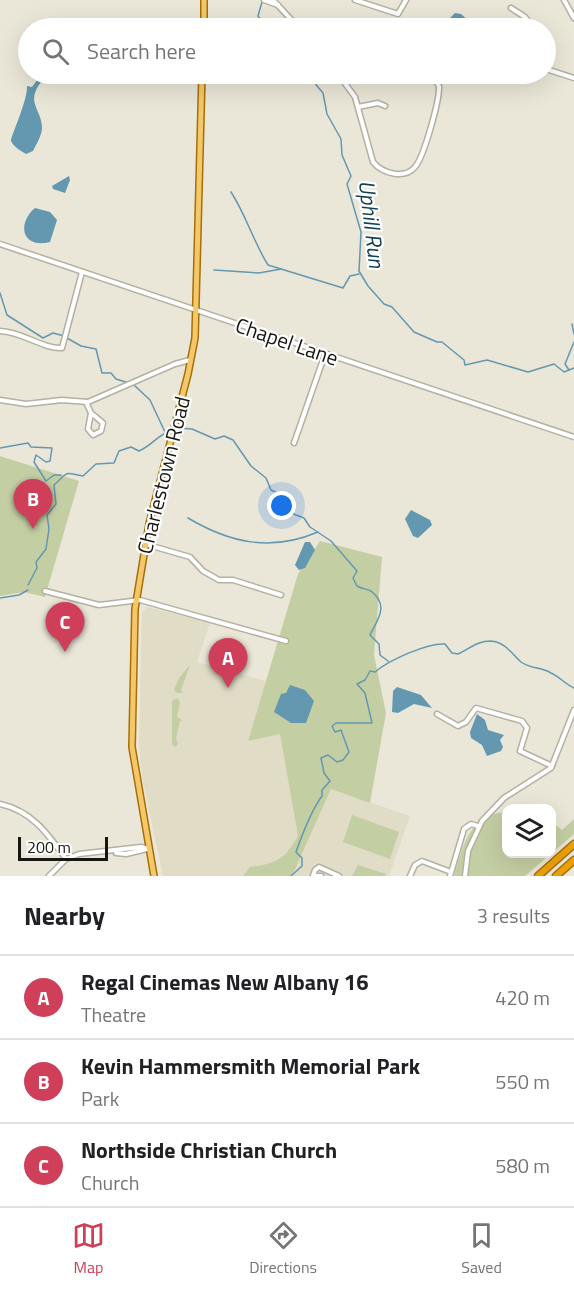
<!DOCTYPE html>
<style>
body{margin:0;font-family:"Titillium Web",sans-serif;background:#f6f6f6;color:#202124}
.controls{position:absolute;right:18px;bottom:18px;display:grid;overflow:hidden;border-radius:12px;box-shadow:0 6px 24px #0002}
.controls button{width:54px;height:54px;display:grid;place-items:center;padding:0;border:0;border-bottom:2px solid #e0e0e0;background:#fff;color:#202124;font:30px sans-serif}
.scale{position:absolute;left:18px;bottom:15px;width:90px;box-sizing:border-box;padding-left:6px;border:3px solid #171611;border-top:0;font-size:16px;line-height:21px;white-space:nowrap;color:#171611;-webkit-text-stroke:4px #fff;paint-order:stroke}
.you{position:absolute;left:282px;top:506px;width:21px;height:21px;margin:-15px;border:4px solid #fff;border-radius:50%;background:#1a73e8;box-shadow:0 0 0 9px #1a73e833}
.badge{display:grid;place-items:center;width:39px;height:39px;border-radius:50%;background:#cf3f5a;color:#fff;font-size:20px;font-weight:700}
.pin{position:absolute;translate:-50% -50px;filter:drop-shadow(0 2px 3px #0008)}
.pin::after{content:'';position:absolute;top:32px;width:21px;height:18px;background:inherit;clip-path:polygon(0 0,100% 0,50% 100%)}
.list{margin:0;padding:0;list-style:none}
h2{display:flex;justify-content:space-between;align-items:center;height:78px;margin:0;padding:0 24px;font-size:26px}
h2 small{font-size:20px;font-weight:400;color:#757577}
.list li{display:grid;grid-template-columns:39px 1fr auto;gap:18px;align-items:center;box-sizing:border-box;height:84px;padding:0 24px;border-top:2px solid #e0e0e0}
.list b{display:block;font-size:22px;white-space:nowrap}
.list p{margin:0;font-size:20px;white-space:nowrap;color:#757577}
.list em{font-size:20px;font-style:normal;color:#757577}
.icon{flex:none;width:33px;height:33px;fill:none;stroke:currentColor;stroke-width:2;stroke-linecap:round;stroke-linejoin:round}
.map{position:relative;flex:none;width:574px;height:876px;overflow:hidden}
.search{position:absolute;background:#fff;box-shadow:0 6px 24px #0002;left:18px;right:18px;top:18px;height:66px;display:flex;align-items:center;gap:15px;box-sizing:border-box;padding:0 21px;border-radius:33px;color:#757577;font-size:22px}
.sheet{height:330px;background:#fff}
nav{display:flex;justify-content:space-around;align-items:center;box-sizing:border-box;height:84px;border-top:2px solid #e0e0e0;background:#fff;font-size:16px;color:#757577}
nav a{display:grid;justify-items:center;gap:3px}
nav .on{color:#cf3f5a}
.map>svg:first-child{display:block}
</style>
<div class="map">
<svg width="574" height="876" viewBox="0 0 574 876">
<rect width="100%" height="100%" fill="#eae7d8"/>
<!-- built -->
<g fill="#e0dcc6">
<polygon points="147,607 210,623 197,662 266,681 248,741 280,733 298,836 288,854 274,864 250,867 243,876 163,876 142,777 139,743 142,612"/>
<polygon points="331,789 410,816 389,876 292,876"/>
</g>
<!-- green -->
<g fill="#c4cea3">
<polygon points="0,456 79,481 45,597 24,592 0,596"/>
<path d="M320,541L382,557L374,655L386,713L370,803L331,789L292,876H243L250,867C278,863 284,860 298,836L280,734L248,741L298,574Z"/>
<polygon points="190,665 181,690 183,693 177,693 174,690 179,678"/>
<polygon points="177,698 180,702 177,717 183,721 180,721 176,738 178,744 175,747 172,744 172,701"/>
<path d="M506,812V854H551L525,876H454C463,846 469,814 506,812Z"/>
<polygon points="352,815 399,832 390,859 343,842"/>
<polygon points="574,819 574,834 552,853 552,822 562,830"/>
<polygon points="358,865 386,874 385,876 352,876"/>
</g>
<!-- water -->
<g fill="#6398b0">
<polygon points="455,13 461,14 477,28 446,28 449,19"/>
<path d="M38,79L41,82C25,103 42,109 42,128C42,135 36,145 33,151L26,154C21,151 14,147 11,141C10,138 28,100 27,86L32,87Z"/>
<polygon points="69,176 70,180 65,193 53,189 52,186"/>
<path d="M35,208L50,212L57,220L50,242C21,249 17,223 35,208Z"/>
<polygon points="411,510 430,520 432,525 418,538 413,536 405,519"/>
<polygon points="305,542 310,542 315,550 305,568 299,570 295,565"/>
<polygon points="290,685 305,690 314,701 306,723 291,723 274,712 281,694 286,693"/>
<polygon points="397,687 421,695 432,708 414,704 398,713 392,712 393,691"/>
<polygon points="477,714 485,720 488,730 504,735 500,740 503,747 501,751 487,756 482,745 471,738 470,732"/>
</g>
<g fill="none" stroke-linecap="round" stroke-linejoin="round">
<!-- stream -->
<g stroke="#6398b0" stroke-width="1.5">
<polyline points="262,2 258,16 267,28"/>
<polyline points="307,74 323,93 327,114 341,139 342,155 351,176 347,184 361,232 359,271 368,286 384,304 392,307 414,332 437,342 442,342 464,360 465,365 487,360 528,372 554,364 564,372 574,368"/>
<path d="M231,192C246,215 253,241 268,265L343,288L350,276L359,274"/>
<polyline points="214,270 259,273 281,269"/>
<polyline points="0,293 7,315 43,338 53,333 64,336"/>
<polyline points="572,324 574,334"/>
<polyline points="67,338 81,346 96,349 102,373 111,373 116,379 129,383"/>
<polyline points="569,370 565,364 574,342"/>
<polyline points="134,385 150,400 165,432"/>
<path d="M177,428L192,429L215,439L224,436L233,440L251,466L266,478L271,490L282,495L283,510L304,518L310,527L331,541L357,571L353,578L357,586C362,589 367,589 371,591C390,606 377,620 370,635L379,644L380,655L388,661"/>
<polyline points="0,448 28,443 31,447 52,448 50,461 46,462 36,455 34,462 46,481 54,475 61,475"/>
<path d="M188,518C230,543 271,552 318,532"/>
<path d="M28,585L37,568L36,562L46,549L49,529L47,515L56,504L54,485C68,473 62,471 83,476L96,464L114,463L119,451L131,447L139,451C153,445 157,435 172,430"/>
<polyline points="0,598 19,595 28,590"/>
<path d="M291,876L302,866V858L296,852C302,835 311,811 322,796V790L330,781L324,773L321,758L328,755L337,762L343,760L349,752L341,730L335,732L332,726L336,723H372L365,693L357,684L365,680L370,671L375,672C389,660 427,643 445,644L452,653L458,654C470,649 476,641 491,641C505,642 512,654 521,662C531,669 541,667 551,673C560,677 565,684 574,688"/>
</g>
<defs>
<g id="minor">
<polyline points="264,0 278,5"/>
<polyline points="273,0 299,28"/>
<polyline points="355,0 398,14 406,0"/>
<polyline points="564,0 574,18"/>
<polyline points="511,8 525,17 533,28"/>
<polyline points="546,69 574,78"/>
<path d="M338,74L355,97L373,162C382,173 404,180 415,167C424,157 440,99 439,86L431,74"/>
<polyline points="358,107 378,103 385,106"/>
<polyline points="0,244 574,437"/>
<path d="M0,331C24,332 42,349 62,348L82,272"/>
<polyline points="0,400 26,404 62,400 88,402 175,364 190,360"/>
<polyline points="86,402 91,413 103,423 101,431 93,435 88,429 91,413"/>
<polyline points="294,443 325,354"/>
<polyline points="145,544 190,557 203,571 219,580 233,580 281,595"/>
<polyline points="45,591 99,605 140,600 286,641"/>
<polyline points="437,714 458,726 466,722 476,708 522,721 527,728 520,751 552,766"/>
<path d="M0,804C32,811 48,834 66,859L79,854L141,847L149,849"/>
<polyline points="116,853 126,854 147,849"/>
<polyline points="49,876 66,859"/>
<polyline points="313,876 315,870 319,867 339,876"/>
<polyline points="313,876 321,876"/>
<polyline points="410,876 415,865 422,861 451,872"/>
<polyline points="450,876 464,829 471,824 478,826"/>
<polyline points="465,876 468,851 482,821 504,798 551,768 574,710"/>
</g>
<g id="major">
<polyline points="204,28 204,0"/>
<polyline points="154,876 132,747 135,609 149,524 188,374 195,338 202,74"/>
</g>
<g id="highway">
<polyline points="538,876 574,844"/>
<polyline points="556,876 574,860"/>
</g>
</defs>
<!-- minor casing -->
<use href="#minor" stroke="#b4b1a2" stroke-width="7"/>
<!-- major casing -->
<use href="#major" stroke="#a37009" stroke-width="8"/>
<!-- highway casing -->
<use href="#highway" stroke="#a37009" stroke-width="9"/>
<!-- minor -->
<use href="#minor" stroke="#fff" stroke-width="4"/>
<!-- major -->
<use href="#major" stroke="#f5c769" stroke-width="5"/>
<!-- highway -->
<use href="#highway" stroke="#eea105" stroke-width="6"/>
</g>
<g text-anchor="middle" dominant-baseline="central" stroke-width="4.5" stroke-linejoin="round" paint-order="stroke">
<!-- street labels -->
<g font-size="21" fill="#171611" stroke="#fff">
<text transform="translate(287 341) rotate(19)">Chapel Lane</text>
<text transform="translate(163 475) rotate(-76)">Charlestown Road</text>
</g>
<!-- water labels -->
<g font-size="22" font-style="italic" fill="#124053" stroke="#fff">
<text transform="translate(372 224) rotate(83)">Uphill Run</text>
</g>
</g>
</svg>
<div class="controls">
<button><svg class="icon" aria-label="layers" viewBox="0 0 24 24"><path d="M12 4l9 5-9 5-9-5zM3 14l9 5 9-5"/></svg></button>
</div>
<div class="scale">200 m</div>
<div class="you"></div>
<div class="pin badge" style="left:228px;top:688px">A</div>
<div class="pin badge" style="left:33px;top:529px">B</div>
<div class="pin badge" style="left:65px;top:652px">C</div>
<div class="search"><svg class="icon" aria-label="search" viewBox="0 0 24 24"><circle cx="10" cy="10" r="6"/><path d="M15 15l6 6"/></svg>Search here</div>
</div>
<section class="sheet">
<h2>Nearby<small>3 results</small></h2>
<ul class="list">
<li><span class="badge">A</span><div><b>Regal Cinemas New Albany 16</b><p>Theatre</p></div><em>420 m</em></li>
<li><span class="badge">B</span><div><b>Kevin Hammersmith Memorial Park</b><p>Park</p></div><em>550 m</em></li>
<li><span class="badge">C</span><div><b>Northside Christian Church</b><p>Church</p></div><em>580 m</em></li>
</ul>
</section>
<nav>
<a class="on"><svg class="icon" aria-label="map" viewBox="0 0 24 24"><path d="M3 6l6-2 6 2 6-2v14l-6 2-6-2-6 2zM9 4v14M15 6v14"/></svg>Map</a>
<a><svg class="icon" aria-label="directions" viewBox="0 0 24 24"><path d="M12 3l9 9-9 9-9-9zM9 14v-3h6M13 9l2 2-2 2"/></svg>Directions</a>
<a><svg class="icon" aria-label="saved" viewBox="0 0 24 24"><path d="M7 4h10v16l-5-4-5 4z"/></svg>Saved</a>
</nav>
